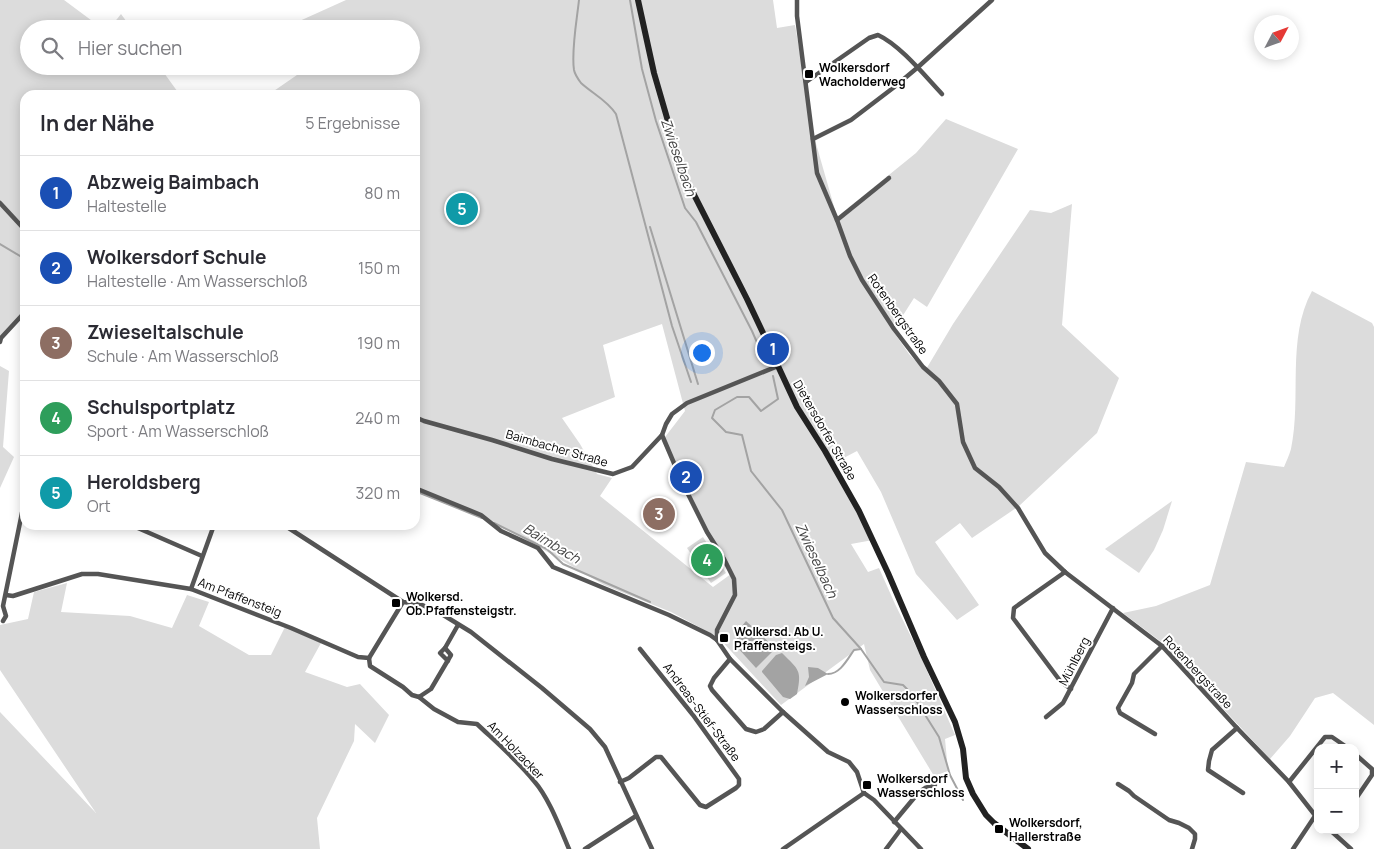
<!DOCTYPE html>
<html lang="de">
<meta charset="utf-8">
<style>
body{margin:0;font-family:Manrope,sans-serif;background:#f2f2f3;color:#2b2b33}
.controls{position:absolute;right:15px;bottom:15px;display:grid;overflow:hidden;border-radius:10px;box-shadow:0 2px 12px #0003}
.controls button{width:45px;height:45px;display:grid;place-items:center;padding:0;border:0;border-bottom:1px solid #e1e1e2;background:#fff;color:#2b2b33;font:25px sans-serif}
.compass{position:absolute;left:1254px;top:15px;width:45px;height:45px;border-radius:50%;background:#fff;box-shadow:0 2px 12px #0003;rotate:49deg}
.you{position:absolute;left:701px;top:352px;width:18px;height:18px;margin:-12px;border:4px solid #fff;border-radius:50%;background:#1a73e8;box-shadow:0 0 0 8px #1a73e833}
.badge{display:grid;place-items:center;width:32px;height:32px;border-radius:50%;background:#111827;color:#fff;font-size:16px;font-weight:700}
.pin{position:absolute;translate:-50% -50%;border:2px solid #fff;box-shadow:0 1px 5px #0006}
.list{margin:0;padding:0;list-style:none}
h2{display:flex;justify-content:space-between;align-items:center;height:65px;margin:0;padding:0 20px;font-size:21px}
h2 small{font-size:16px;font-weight:400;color:#7c7c81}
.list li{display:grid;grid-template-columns:32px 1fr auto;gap:15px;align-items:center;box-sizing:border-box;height:75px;padding:0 20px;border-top:1px solid #e1e1e2}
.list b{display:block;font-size:19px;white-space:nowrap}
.list p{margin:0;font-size:16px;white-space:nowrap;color:#7c7c81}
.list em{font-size:16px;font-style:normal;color:#7c7c81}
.icon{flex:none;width:28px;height:28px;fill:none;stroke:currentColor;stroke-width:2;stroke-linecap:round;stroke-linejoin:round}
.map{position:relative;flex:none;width:1374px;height:849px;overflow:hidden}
.search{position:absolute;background:#fff;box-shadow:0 2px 12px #0003;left:20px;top:20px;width:400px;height:55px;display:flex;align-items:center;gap:12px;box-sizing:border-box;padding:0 18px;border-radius:28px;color:#7c7c81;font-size:19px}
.panel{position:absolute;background:#fff;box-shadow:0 2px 12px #0003;left:20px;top:90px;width:400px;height:440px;border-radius:15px}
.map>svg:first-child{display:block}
</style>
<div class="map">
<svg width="1374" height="849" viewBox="0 0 1374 849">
<rect width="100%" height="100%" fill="#fff"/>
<!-- green -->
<g fill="#dcdcdc" fill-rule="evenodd">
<polygon points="0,0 64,0 103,29 29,29 29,66 159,66 180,95 25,95 25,315 0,337"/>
<path d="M346,0H773L777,28L795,25L815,140L837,217L916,153L946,119L1018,149L927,307L914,298L893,331L909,354L925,371L953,324L1030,210L1051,213L1072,204L1062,325L1119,378L1097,433L1019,506L972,538L960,523L935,542L979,605L957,620L916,574L881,492L857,451L834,463L873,540L851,544L868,572L879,568L895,604L921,657L955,735L945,739L948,771L934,776L870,670L864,644L781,705L718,637L671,612L604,585L527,540L456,503L415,487V95H268L310,66H411V29L284,28ZM662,324L685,411L662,441L705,533L731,574L713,587L600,496L612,478L597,474L580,444L562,418L615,397L603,345Z"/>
<polygon points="121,14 132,29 109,29"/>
<path d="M1312,291L1372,323L1374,327V725L1333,693L1315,698L1290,736L1270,759L1160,641L1123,613L1156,606L1210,585L1246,462L1284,467C1286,462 1289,456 1291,449C1302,398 1286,339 1312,291Z"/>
<polygon points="0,366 9,371 3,447 14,457 0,488"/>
<polygon points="1172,501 1163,530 1154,550 1139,573 1105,549"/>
<polygon points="703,537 726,573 711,583 687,548"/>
<polygon points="67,583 61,612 130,616 172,628 187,595 209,602 199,626 249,655 271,655 285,627 321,643 305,672 347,687 360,684 389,715 375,743 355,724 354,741 317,818 320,849 0,849 0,712 96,813 0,670 0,625 28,619 34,592"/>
</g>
<!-- water -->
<g fill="#a3a3a3">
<polygon points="746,621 773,646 772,652 756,668 737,647 737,632"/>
<path d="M782,653C799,670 802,670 797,694L790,699L783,697L762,672V671L776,655Z"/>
<polygon points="808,667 818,668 828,674 805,686 809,677"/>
</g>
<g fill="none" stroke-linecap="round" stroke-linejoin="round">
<!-- stream -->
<g stroke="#a3a3a3" stroke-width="2">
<path d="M579,0C577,19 571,51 574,70C575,75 578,79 581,83C593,94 607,100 616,114L672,326L691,382"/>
<polyline points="630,0 642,69 656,121 685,208 696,222 752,331 766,363"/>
<polyline points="650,227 698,384"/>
<polyline points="0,244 25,259"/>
<polyline points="773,376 778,399 761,411 749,397 737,397 715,410 712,418 726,432 742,435 751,471 782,510 833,618 861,649 884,682 903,685 912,694 939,737 950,775 963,800"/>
<polyline points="415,491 482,518"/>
<polyline points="494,523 547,549 563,564 650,602"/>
<path d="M828,674C840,674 847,660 854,650L861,649"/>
</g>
<!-- street -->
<g stroke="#555" stroke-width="4.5">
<polyline points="797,0 797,16 817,173 837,220 850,256 862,280 894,329 923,367 939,381 957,404 963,442 975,468 999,487 1018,508 1045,553 1065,572 1162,646 1237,728 1289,782 1318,819"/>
<path d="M806,82L869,38L878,35C900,45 925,76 942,94"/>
<polyline points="813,139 851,120 893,88 917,68 992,0"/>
<polyline points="0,203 25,230"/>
<polyline points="837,220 889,178"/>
<polyline points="0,342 1,338 25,312"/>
<polyline points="415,417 424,421 492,440 552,459 613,474 632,467 662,435 666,424 672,414 687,403 778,366"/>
<polyline points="662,435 682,482 707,532 724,559 734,579 735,595 717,630 717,640"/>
<polyline points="415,488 481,515 501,531 538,548 553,567 669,615 710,635 717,640 730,659 783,712 828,752 849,762 857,772 864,793 874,800 921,849"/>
<polyline points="131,525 202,556"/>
<polyline points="284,525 403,602 420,604 440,613 471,632 542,688 590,729 605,747 652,849"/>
<polyline points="1065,572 1014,608 1013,618 1061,682 1071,689"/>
<polyline points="191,589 214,525"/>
<polyline points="6,595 13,596 82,574 98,574 191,589 291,628 358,657 369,658"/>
<polyline points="3,621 6,616 3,606 25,498"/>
<polyline points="369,658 370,666 403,687 412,695 419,697 431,689 451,655 445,648"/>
<polyline points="369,658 403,602"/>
<polyline points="730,659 714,678 710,686 712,690 746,729 756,732 764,729 783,712"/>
<polyline points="448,661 440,653 445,648 458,625"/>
<path d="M419,697L434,709L458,722L477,724C496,742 517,760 534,781C549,798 560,828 569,849"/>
<polyline points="1046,717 1063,703 1113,608"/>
<polyline points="1237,728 1212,750 1209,761 1208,770 1243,793"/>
<polyline points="1155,734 1120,713 1118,708 1132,683 1134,674 1162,646"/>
<polyline points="1355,754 1372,769 1372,775 1355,800"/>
<polyline points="620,782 629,778 656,757 661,757 700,805 706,807 736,788 739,785 739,779 693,715 640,649"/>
<polyline points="1289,782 1325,737 1332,737 1348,748"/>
<polyline points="1118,784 1129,791 1134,796 1169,820 1179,823 1189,828 1195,834 1195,839 1192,849"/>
<polyline points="894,822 919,792 925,788 935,785"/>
<polyline points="1330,830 1351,849"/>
<polyline points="585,849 636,816"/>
<polyline points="783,849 864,793"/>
<polyline points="886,849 901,829"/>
<polyline points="1293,849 1315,816"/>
</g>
<!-- secondary -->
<polyline stroke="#222" stroke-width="6" points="638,0 654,73 683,173 747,299 764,335 770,351 778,366 797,407 825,451 859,511 888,573 924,657 955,722 963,749 966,778 973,794 986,815 994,823 1028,849"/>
</g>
<!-- markers -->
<g fill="#000" stroke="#fff" stroke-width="2">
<rect x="804" y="69" width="10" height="10" rx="2.5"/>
<rect x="391" y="598" width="10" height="10" rx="2.5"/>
<rect x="719" y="633" width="10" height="10" rx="2.5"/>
<circle cx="845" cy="702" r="5"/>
<rect x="862" y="780" width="10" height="10" rx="2.5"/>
<rect x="994" y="824" width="10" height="10" rx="2.5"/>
</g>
<g text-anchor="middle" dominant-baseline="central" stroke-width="4" stroke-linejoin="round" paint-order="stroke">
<!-- poi labels -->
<g font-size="12" font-weight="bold" fill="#000" stroke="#fff" text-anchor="start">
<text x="819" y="67">Wolkersdorf<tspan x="819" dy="14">Wacholderweg</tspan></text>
<text x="406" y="596">Wolkersd.<tspan x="406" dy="14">Ob.Pfaffensteigstr.</tspan></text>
<text x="734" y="631">Wolkersd. Ab U.<tspan x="734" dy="14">Pfaffensteigs.</tspan></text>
<text x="855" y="695">Wolkersdorfer<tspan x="855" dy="14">Wasserschloss</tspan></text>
<text x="877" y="778">Wolkersdorf<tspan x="877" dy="14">Wasserschloss</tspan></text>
<text x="1009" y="822">Wolkersdorf,<tspan x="1009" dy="14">Hallerstraße</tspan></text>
</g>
<!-- street labels -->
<g font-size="12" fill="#000" stroke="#fff">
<text transform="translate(898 314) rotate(55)">Rotenbergstraße</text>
<text transform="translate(825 430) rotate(60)">Dietersdorfer Straße</text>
<text transform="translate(557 448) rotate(16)">Baimbacher Straße</text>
<text transform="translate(240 597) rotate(21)">Am Pfaffensteig</text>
<text transform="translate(1074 661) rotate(-63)">Mühlberg</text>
<text transform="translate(1198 672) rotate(47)">Rotenbergstraße</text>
<text transform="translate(702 712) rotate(53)">Andreas-Stief-Straße</text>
<text transform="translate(516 750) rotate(46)">Am Holzacker</text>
</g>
<!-- water labels -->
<g font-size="14" font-style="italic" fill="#444" stroke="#fff">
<text transform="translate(679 157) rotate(71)">Zwieselbach</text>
<text transform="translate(552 543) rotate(31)">Baimbach</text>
<text transform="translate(817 560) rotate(65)">Zwieselbach</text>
</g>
</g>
</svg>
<div class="controls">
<button>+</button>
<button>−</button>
</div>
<svg class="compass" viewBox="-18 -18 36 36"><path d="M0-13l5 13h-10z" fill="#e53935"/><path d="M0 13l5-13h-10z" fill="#7c7c81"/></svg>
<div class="you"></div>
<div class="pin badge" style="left:773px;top:349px;background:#1a4fb4">1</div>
<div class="pin badge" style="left:686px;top:477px;background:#1a4fb4">2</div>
<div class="pin badge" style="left:659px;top:514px;background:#8d6e63">3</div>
<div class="pin badge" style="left:707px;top:560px;background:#2e9e5b">4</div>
<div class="pin badge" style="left:462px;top:209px;background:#0f9aa8">5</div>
<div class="search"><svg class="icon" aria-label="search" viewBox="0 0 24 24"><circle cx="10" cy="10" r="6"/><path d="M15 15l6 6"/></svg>Hier suchen</div>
<section class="panel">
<h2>In der Nähe<small>5 Ergebnisse</small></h2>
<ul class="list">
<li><span class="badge" style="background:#1a4fb4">1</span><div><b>Abzweig Baimbach</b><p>Haltestelle</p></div><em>80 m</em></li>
<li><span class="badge" style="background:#1a4fb4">2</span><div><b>Wolkersdorf Schule</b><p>Haltestelle · Am Wasserschloß</p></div><em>150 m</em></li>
<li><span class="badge" style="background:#8d6e63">3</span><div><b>Zwieseltalschule</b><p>Schule · Am Wasserschloß</p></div><em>190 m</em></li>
<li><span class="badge" style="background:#2e9e5b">4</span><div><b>Schulsportplatz</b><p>Sport · Am Wasserschloß</p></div><em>240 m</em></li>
<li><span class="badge" style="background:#0f9aa8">5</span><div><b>Heroldsberg</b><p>Ort</p></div><em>320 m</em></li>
</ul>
</section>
</div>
